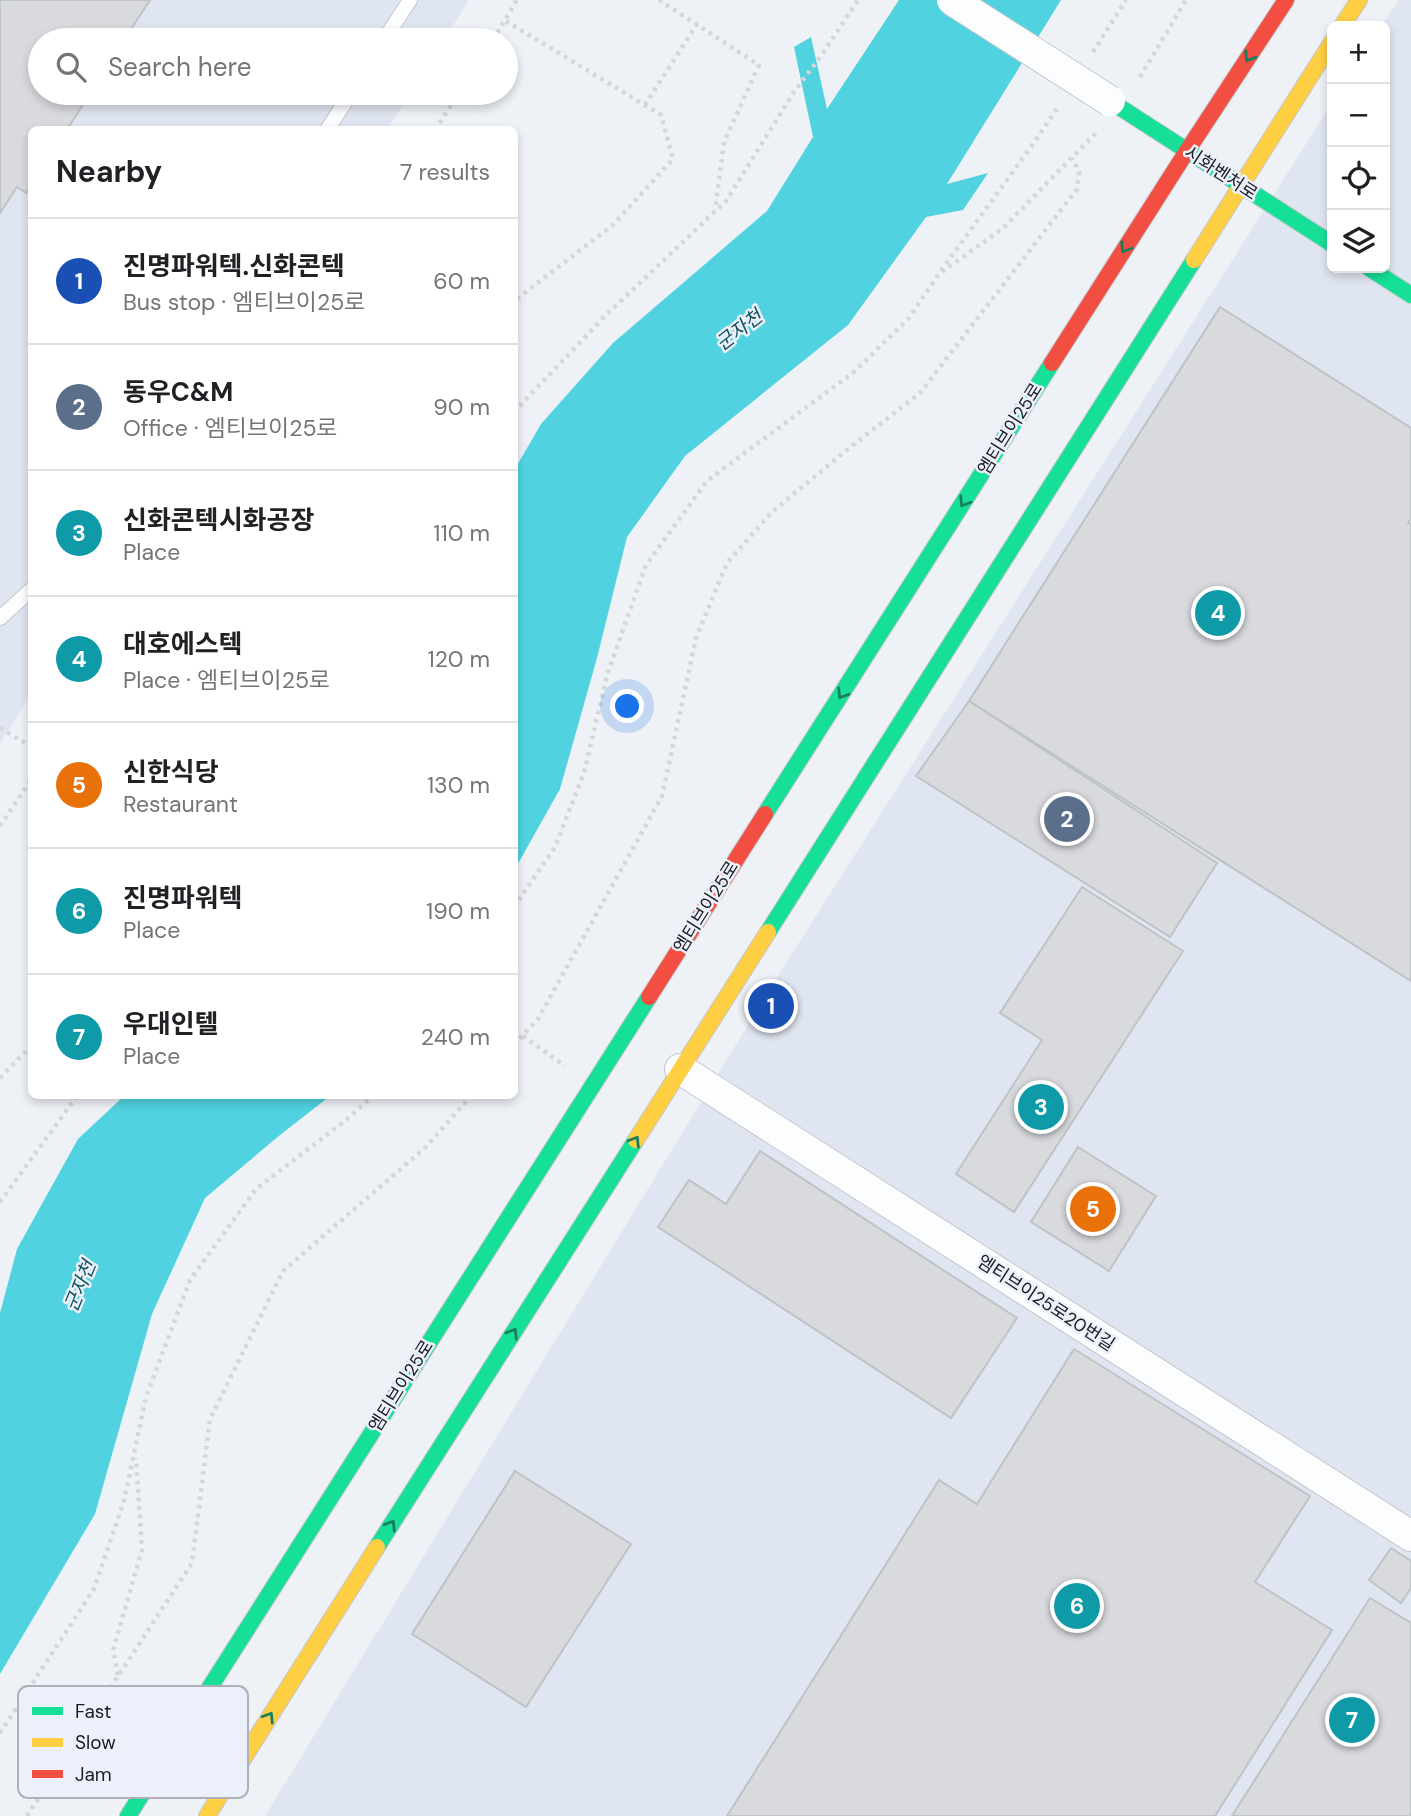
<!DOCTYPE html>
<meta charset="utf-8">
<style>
body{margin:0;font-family:"DM Sans","Noto Sans KR",sans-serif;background:#f6f6f6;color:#202124}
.controls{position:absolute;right:21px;top:21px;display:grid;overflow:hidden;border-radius:10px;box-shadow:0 4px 10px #0003}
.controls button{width:63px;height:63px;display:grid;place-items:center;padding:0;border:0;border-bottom:2px solid #e0e0e0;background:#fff;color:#202124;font:35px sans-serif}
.you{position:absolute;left:628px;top:707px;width:24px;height:24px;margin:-18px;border:5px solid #fff;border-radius:50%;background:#1a73e8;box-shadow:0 0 0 10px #1a73e833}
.badge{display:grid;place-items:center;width:46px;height:46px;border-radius:50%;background:#65676b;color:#fff;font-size:23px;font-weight:700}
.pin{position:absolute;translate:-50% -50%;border:4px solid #fff;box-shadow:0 2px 7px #0006}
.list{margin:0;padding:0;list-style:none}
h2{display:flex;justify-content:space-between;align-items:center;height:91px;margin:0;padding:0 28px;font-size:30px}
h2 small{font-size:23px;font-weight:400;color:#757577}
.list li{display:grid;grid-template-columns:46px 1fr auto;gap:21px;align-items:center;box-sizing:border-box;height:126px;padding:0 28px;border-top:2px solid #e0e0e0}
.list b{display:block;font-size:26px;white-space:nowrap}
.list p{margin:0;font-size:23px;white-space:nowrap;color:#757577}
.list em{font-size:23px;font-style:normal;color:#757577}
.icon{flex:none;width:38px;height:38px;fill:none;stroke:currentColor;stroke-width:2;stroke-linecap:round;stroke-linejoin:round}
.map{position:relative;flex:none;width:1411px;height:1816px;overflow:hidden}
.search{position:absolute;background:#fff;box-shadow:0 4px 10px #0003;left:28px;top:28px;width:490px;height:77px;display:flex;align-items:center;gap:18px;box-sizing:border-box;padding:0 24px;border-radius:38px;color:#757577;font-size:26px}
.panel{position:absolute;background:#fff;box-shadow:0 4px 10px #0003;left:28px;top:126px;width:490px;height:973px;border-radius:10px}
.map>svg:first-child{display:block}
</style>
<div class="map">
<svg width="1411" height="1816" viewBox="0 0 1411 1816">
<rect width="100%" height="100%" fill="#eef1f6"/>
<!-- built -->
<g fill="#e0e6f1">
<polygon points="0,0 469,0 444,40 40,40 40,93 411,93 387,129 32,130 31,694 0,744"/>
<polygon points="1399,0 1411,0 1411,1816 265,1816 781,971 1332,103 1332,268 1385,268 1385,26 1381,26"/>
</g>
<!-- water -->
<g fill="#51d2e0">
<polygon points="899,0 1061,0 947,184 988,173 963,210 926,217 848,325 685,456 627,537 597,658 560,789 515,869 515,469 541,424 613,343 767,211 813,137 794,47 811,37 827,109"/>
<polygon points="124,1096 330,1096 280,1135 205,1198 152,1314 95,1514 0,1674 0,1313 17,1249 78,1139"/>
</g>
<!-- building -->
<g fill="#d8dade" stroke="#bfc2c6" stroke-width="2">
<polygon points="0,0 150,0 124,40 40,40 40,93 90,93 67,130 32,130 32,184 26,193 17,187 0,213"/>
<polygon points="1220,307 1411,428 1411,519 1408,523 1411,524 1411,981 969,701"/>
<polygon points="969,701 1217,863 1170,937 916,776"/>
<polygon points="1082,887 1183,951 1014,1212 956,1174 1042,1040 1000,1013"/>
<polygon points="1078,1147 1156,1196 1109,1271 1031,1222"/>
<polygon points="760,1151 1017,1318 951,1418 658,1227 689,1180 726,1204"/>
<polygon points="1074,1349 1310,1496 1255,1582 1332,1630 1215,1816 727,1816 939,1480 977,1504"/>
<polygon points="515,1471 631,1544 526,1707 412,1634"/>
<polygon points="1391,1548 1411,1561 1411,1588 1401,1603 1369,1580"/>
<polygon points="1370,1598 1411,1623 1411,1816 1232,1816"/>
</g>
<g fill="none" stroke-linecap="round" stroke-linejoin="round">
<defs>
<g id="lane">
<polyline points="384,40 410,0"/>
<polyline points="327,130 351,93"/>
<polyline points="0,618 32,589"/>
</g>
<polyline id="street" points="680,1069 1411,1536"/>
<g id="fast">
<polyline points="1110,101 1332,244"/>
<polyline points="1369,268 1411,295"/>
<polyline points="765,814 1052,363"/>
<polyline points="768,932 1194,260"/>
<polyline points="377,1547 636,1140"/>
<polyline points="128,1816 649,997"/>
</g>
<g id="slow">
<polyline points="1342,26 1359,0"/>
<polyline points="1194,260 1332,42"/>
<polyline points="636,1140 768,932"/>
<polyline points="207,1816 377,1547"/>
</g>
<g id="jam">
<polyline points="1052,363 1187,151 1286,0"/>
<polyline points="649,997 765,814"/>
</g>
</defs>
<!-- lane casing -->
<use href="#lane" stroke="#c4c6ca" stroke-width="16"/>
<!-- street casing -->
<use href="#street" stroke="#c4c6ca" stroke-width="32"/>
<!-- fast casing -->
<use href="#fast" stroke="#c4c6ca" stroke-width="18"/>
<!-- slow casing -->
<use href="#slow" stroke="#c4c6ca" stroke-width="18"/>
<!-- jam casing -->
<use href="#jam" stroke="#c4c6ca" stroke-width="18"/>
<!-- path -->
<g stroke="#d4d6d7" stroke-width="4.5" stroke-dasharray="3.5 5" stroke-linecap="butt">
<polyline points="659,0 759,65 724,142 715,210"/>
<polyline points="506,21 661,115 673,159 613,225 514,301"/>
<polyline points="493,40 517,0"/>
<polyline points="1093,52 1126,0"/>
<polyline points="1140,77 1186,0"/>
<polyline points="645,105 697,24"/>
<polyline points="435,130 459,93"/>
<polyline points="942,272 1002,229 1096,133"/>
<polyline points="514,412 604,317 726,201 794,92 823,53 858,0"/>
<polyline points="0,728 32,747"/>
<polyline points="0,826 32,778"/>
<polyline points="514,907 555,847 584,773 607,675 646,565 707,481 854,372 909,318 938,275 1038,137 1058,107"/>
<polyline points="523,1036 565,1066"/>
<polyline points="514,1045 538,1019 662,796 696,638 727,563 772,512 848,449 920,393 1077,189 1079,172 1072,158"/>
<polyline points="0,1078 32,1045"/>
<polyline points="0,1202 77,1096"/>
<polyline points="118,1675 113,1650 142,1550 136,1458"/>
<polyline points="0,1733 94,1589 124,1501 146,1397 190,1280 256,1189 346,1120 373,1096"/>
<polyline points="27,1816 192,1563 210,1419 283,1271 426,1147 471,1096"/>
</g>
<!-- lane -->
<use href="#lane" stroke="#fcfdfe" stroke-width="14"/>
<!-- street -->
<use href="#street" stroke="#fcfdfe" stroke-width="30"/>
<!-- fast -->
<use href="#fast" stroke="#16e098" stroke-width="16"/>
<!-- slow -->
<use href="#slow" stroke="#ffcf43" stroke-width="16"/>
<!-- jam -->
<use href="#jam" stroke="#f24e42" stroke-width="16"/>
<defs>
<polyline id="street-bridge" points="952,0 1110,101"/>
</defs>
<!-- street-bridge casing -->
<use href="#street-bridge" stroke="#c4c6ca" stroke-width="32" stroke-linecap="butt"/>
<!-- street-bridge -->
<use href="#street-bridge" stroke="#fcfdfe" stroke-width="30"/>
</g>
<!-- one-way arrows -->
<defs><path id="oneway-chevron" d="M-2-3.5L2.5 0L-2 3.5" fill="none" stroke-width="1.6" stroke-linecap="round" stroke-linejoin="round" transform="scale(1.75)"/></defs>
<g stroke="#187e5c">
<use href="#oneway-chevron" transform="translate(1249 57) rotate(123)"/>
<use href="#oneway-chevron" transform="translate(1125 248) rotate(122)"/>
<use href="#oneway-chevron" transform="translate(964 502) rotate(122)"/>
<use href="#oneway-chevron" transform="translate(842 694) rotate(122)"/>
<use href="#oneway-chevron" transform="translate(635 1141) rotate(-58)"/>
<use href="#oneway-chevron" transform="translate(513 1333) rotate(-58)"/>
<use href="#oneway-chevron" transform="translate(391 1525) rotate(-58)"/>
<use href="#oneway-chevron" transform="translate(269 1717) rotate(-58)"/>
</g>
<g text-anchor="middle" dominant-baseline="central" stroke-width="5" stroke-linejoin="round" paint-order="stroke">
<!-- street labels -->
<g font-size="18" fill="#1b1c20" stroke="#ebf0fa">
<text transform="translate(1221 173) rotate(33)">시화벤처로</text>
<text transform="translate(1010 429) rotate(-58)">엠티브이25로</text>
<text transform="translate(706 907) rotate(-58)">엠티브이25로</text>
<text transform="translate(1046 1303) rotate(33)">엠티브이25로20번길</text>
<text transform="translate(401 1386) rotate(-58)">엠티브이25로</text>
</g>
<!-- water labels -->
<g font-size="19" font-style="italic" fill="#0c4f57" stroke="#ebf0fa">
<text transform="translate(739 330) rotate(-38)">군자천</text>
<text transform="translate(80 1286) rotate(-68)">군자천</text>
</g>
</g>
<!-- legend -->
<rect x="18" y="1686" width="230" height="112" rx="10" fill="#ebf0fa" stroke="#adb0b9" stroke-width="2"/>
<rect x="32" y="1707" width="31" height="8" fill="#16e098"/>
<rect x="32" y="1738" width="31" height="9" fill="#ffcf43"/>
<rect x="32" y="1770" width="31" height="8" fill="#f24e42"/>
<g font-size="19" fill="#1b1c20">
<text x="75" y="1718">Fast</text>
<text x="75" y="1749">Slow</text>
<text x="75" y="1781">Jam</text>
</g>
</svg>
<div class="controls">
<button>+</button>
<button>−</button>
<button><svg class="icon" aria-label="locate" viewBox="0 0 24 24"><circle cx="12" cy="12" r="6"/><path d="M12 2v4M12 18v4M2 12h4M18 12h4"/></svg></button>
<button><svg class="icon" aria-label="layers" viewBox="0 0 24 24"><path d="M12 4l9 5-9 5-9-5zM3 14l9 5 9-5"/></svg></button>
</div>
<div class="you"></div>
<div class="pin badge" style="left:771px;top:1006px;background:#1a4fb4">1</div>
<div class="pin badge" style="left:1067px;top:819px;background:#5c6f8a">2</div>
<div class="pin badge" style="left:1041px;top:1107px;background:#0f9aa8">3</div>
<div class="pin badge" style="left:1218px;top:613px;background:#0f9aa8">4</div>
<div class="pin badge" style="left:1093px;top:1209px;background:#e8710a">5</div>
<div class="pin badge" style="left:1077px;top:1606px;background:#0f9aa8">6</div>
<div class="pin badge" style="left:1352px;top:1720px;background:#0f9aa8">7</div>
<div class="search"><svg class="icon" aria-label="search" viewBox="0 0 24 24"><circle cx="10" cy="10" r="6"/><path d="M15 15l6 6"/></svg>Search here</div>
<section class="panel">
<h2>Nearby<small>7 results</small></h2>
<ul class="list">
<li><span class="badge" style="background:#1a4fb4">1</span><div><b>진명파워텍.신화콘텍</b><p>Bus stop · 엠티브이25로</p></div><em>60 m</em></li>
<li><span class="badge" style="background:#5c6f8a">2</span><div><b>동우C&amp;M</b><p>Office · 엠티브이25로</p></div><em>90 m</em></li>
<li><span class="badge" style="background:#0f9aa8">3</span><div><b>신화콘텍시화공장</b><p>Place</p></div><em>110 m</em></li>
<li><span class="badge" style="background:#0f9aa8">4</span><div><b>대호에스텍</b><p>Place · 엠티브이25로</p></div><em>120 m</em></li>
<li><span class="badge" style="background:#e8710a">5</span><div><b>신한식당</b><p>Restaurant</p></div><em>130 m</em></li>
<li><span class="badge" style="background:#0f9aa8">6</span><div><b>진명파워텍</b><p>Place</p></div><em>190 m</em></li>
<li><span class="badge" style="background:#0f9aa8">7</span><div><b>우대인텔</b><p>Place</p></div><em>240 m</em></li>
</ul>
</section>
</div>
